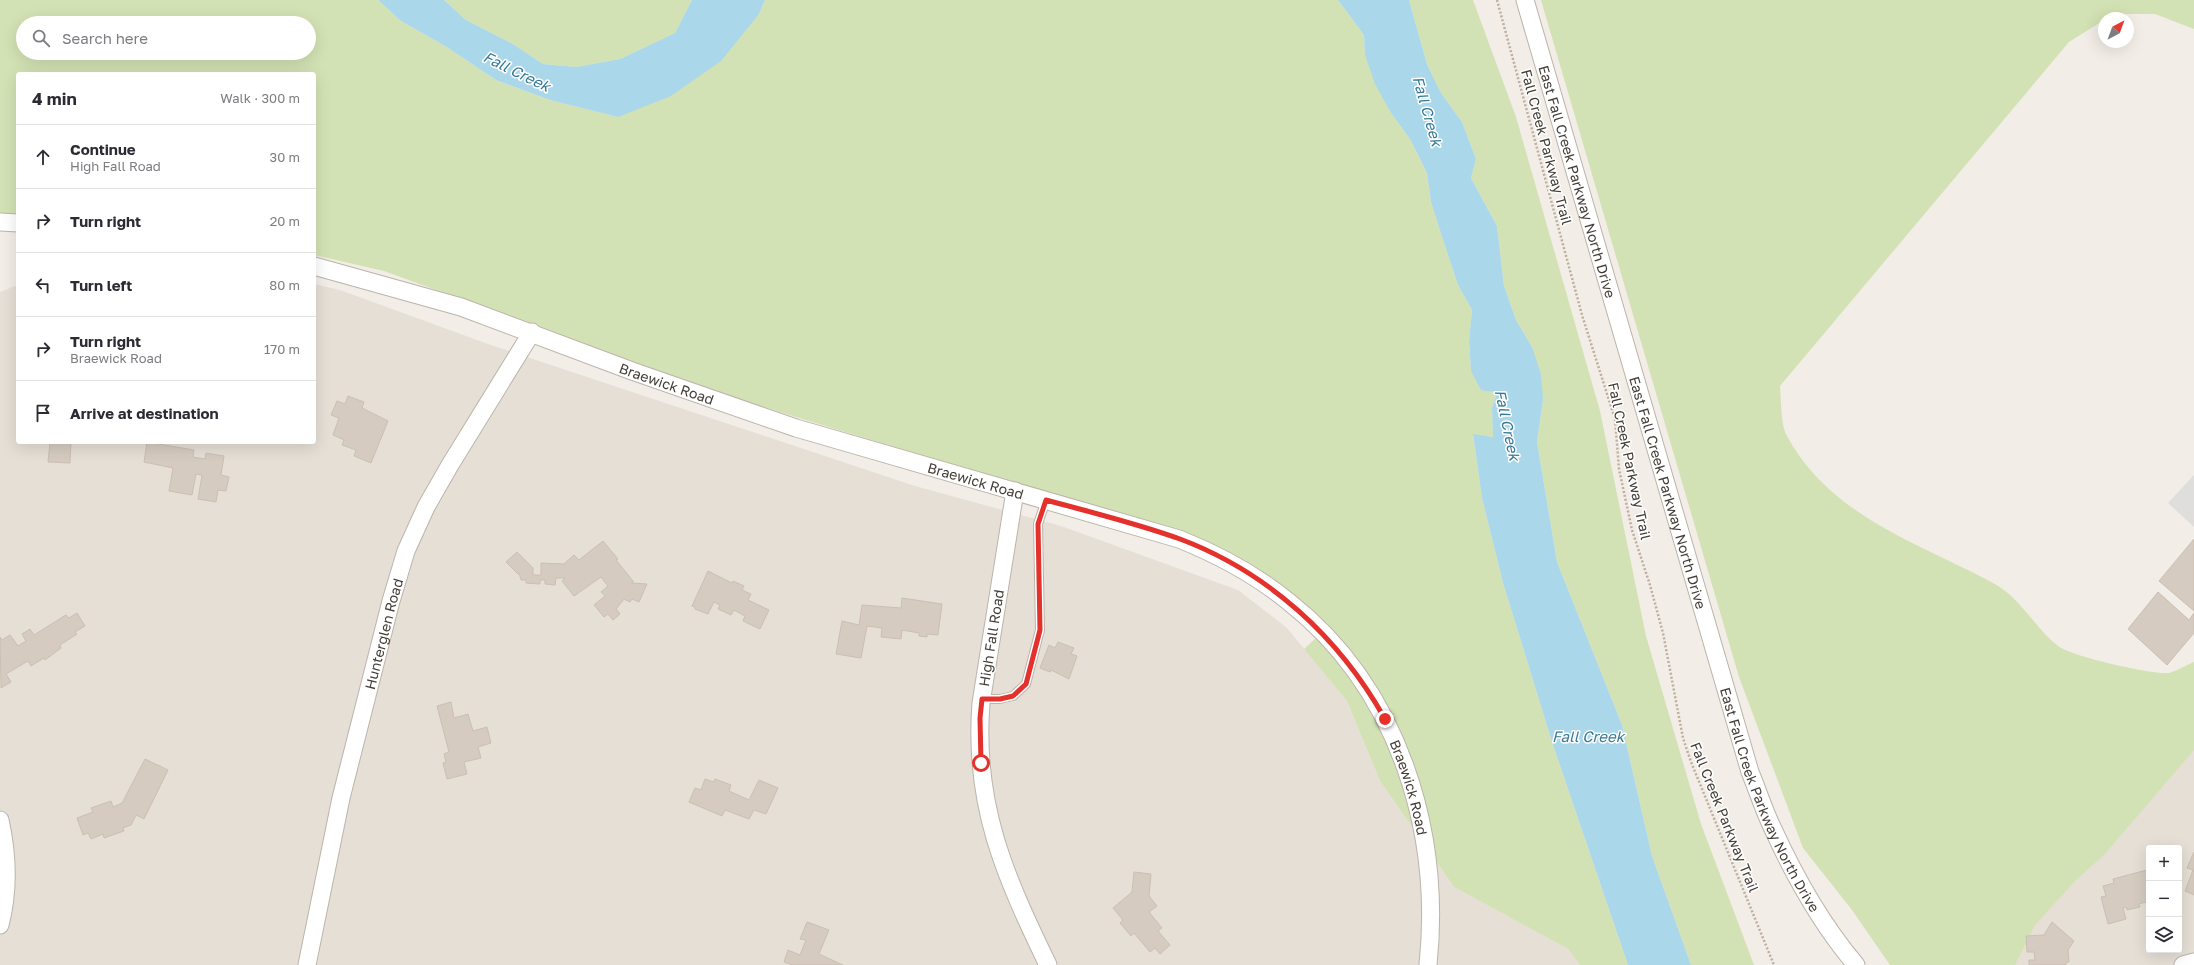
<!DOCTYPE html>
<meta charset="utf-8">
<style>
body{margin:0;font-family:"Golos Text",sans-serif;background:#f7f7f7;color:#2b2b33}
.controls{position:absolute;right:12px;bottom:12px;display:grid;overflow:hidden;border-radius:4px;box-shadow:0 4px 16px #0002}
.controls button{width:36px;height:36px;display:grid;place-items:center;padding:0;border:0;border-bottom:1px solid #e1e1e2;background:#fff;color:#2b2b33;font:20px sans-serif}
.compass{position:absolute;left:2098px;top:12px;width:36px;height:36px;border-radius:50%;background:#fff;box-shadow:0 4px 16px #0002;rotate:41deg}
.stop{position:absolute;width:12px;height:12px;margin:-9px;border:3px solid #e4312c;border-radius:50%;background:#fff}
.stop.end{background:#e4312c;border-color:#fff;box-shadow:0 1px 4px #0008}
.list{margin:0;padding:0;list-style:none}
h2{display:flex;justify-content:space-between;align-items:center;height:52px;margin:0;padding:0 16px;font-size:17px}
h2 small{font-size:13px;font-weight:400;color:#7c7c81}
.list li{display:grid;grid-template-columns:26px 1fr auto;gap:12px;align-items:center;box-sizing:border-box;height:64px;padding:0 16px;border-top:1px solid #e1e1e2}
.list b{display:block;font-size:15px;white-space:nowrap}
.list p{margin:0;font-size:13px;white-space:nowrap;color:#7c7c81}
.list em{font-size:13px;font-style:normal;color:#7c7c81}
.icon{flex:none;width:22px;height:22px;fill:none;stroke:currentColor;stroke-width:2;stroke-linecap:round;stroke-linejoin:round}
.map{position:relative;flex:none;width:2194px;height:965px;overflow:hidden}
.search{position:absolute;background:#fff;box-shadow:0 4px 16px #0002;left:16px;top:16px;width:300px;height:44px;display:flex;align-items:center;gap:10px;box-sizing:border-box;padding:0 14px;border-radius:22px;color:#7c7c81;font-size:15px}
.panel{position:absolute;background:#fff;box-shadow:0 4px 16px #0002;left:16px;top:72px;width:300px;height:372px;border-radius:4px}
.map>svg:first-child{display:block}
</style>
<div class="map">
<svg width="2194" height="965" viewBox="0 0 2194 965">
<rect width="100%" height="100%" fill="#f2ede7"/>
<!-- residential -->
<g fill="#e5dfd6" fill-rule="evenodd">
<polygon points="314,284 340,290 488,344 915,486 1061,526 1238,590 1287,628 1347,701 1380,781 1454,887 1568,949 1580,965 0,965 0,292 18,285 18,442 314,442"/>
<path d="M2194,702V965H1961ZM2149,848H2179V950H2149Z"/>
</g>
<!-- green -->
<g fill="#d3e2b4" fill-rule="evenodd">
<path d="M0,0H378L401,21L445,46L496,80L550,100L618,117L759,14L765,0H1338L1364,35L1365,55L1391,113L1410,139L1427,173L1431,202L1443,240L1458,285L1472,310L1469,341L1471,371L1496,397L1492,408L1493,437L1473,435L1482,498L1503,583L1553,745L1628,965H1580L1568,949L1454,887L1380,781L1347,701L1304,649L1329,626L1281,584L1220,547L718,393L384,271L314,255V74H18V216L0,214ZM23,23H309V53H23Z"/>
<polygon points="444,0 692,0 675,33 620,59 576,67 543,64 513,44 466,20"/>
<polygon points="1409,0 1473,0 1516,117 1600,411 1646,636 1701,824 1754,965 1691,965 1652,856 1622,725 1557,562 1537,442 1543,400 1532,347 1516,320 1504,286 1497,226 1471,178 1476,159 1462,122 1441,93 1427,64"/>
<path d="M1541,0H2194V29L2155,14H2113L2104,18V20L2069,42L1780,386C1781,399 1781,424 1786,434C1829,516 1917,542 1993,583C2020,597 2035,628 2058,646C2070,656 2153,675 2169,673C2177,671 2186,665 2194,662V750L2104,855L2076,880L2035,925L2015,965H1890L1852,910L1803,848L1739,677Z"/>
</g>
<!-- parking -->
<polygon fill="#e0dedc" points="2194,475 2194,527 2168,503"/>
<!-- water -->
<g fill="#aad7e9">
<polygon points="378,0 444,0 466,20 513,44 543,64 576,67 620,59 675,33 692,0 765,0 759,14 721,61 671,96 618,117 550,100 496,80 445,46 401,21"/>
<polygon points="1338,0 1409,0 1427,64 1441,93 1462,122 1476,159 1471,178 1497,226 1504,286 1516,320 1532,347 1541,374 1543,400 1537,442 1557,562 1622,725 1652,856 1691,965 1628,965 1553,745 1503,583 1482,498 1473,434 1493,437 1492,408 1496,397 1492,392 1481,390 1471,371 1469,341 1472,310 1458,285 1443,240 1431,202 1427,173 1410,139 1391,113 1375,84 1365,55 1364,35"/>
</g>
<!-- building -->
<g fill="#d5cbc1" stroke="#ccbfb2">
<polygon points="348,396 364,402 362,408 388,421 371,463 354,456 356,450 342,445 344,440 333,435 339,418 331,415 337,401 345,404"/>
<polygon points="50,442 71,442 70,463 48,462"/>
<polygon points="147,442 194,450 193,457 205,459 206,453 224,456 221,475 229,477 226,491 218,490 216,502 198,499 202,475 196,474 192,495 169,491 173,468 144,462"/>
<polygon points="2194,539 2194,611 2159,581"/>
<polygon points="603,541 618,559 616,560 633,581 632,583 647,584 639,602 632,599 630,602 624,599 616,609 620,614 613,620 608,614 604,617 594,605 605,596 601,592 608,586 601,577 574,596 562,581 565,578 556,578 555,585 545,584 545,580 540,580 540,584 526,583 526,580 521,580 519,573 518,574 506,562 517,552 533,568 533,575 541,575 541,563 564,564 574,555 579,560"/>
<polygon points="708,571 732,583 733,581 744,586 742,590 751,594 748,600 769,610 760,629 743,621 745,616 734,610 731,615 718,609 720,605 714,602 708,614 695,609 695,607 692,606"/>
<polygon points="2158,592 2189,620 2194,613 2194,633 2167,665 2128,629"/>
<polygon points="902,598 942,604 938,635 927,634 927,637 919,636 919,633 902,630 901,639 881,637 882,628 867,626 861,658 836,654 842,621 859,625 862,605 901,608"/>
<polygon points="77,613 85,626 75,632 77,634 60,645 61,648 45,660 44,658 31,666 28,661 6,674 11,682 1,688 0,637 2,640 10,635 18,646 26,641 22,634 30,629 34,635 66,615 69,618"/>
<polygon points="1058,642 1074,648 1071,654 1077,656 1069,679 1051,670 1050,672 1040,668 1049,645 1055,648"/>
<polygon points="451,702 454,718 468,714 473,731 487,727 491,743 478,747 481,758 464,762 467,774 447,779 443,763 446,762 444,754 449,752 437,706"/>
<polygon points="145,759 168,770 144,819 136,815 131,825 123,828 124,831 104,838 103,834 91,839 88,833 83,835 77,818 93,812 91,808 111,801 113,807 122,803"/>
<polygon points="705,779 714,782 715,779 731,785 729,791 749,800 759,780 778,788 766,814 754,810 749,819 725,810 722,816 689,802 695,788 701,790"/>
<polygon points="2194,852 2194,895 2185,891 2193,870 2187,868"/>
<polygon points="2147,870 2149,901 2139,904 2140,907 2127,910 2126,907 2123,908 2126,919 2108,924 2101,897 2106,896 2103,886 2114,883 2113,879"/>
<polygon points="1134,872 1151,874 1149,896 1157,906 1149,912 1162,928 1158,931 1170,945 1160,954 1155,948 1150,952 1134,933 1131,936 1120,923 1123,920 1113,908 1132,892"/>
<polygon points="807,922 829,930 819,954 843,965 792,965 784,962 788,950 800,955 806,940 800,939"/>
<polygon points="2052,922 2074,941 2068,950 2069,962 2066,962 2066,965 2029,965 2029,960 2035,960 2034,952 2027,952 2026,936 2044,935"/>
</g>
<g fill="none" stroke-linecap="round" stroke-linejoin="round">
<defs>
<polyline id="service" points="982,699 1000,699 1013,696 1026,684 1040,630 1038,524 1046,500"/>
<g id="minor">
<path id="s1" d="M1525,0L1750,772C1758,791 1764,811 1773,829C1794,875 1823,926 1856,965"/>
<polyline points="0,222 18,223"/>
<path id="s2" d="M314,266L461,307L632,371L796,428L1179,539C1219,555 1256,575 1289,602C1398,688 1442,830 1428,965"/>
<path d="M1015,491L981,703C973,805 1005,876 1048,965"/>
<path d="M0,820C8,856 9,890 0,925"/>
<path id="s3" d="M307,965L341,798L391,601L406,551L426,507L450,465L532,332"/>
<polyline points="2183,965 2194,962"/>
</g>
</defs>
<!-- service casing -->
<use href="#service" stroke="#bcb4ab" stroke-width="10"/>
<!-- minor casing -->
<use href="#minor" stroke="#bcb4ab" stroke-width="19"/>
<!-- path -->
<polyline stroke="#bdae9e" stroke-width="2.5" stroke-dasharray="2 2" stroke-linecap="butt" points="1497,0 1582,315 1615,419 1619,469 1632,530 1650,585 1663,633 1683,738 1691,762 1774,965"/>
<!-- service -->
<use href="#service" stroke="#fff" stroke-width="8"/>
<!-- minor -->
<use href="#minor" stroke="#fff" stroke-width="17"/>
</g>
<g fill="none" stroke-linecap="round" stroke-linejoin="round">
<!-- route -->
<path stroke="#e4312c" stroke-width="5" d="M981,763L980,718L982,699H1000L1013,696L1026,684L1040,630L1038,524L1046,500C1090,512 1136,523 1180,539C1268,572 1339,637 1385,719"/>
</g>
<g text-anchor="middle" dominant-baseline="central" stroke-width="3" stroke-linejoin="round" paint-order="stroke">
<!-- street labels -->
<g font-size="14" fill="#443d37" stroke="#fff">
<text transform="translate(1547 147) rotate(75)">Fall Creek Parkway Trail</text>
<text stroke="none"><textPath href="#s1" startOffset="189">East Fall Creek Parkway North Drive</textPath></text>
<text stroke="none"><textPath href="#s2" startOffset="372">Braewick Road</textPath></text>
<text transform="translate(1630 461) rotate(78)">Fall Creek Parkway Trail</text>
<text stroke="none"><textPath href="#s2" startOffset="696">Braewick Road</textPath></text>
<text stroke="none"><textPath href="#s1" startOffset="513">East Fall Creek Parkway North Drive</textPath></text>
<text stroke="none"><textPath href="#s3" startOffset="340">Hunterglen Road</textPath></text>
<text transform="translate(991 638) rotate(-81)">High Fall Road</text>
<text stroke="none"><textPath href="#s2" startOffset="1260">Braewick Road</textPath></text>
<text stroke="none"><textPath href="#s1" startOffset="837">East Fall Creek Parkway North Drive</textPath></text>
<text transform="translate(1725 817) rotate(68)">Fall Creek Parkway Trail</text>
</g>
<!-- water labels -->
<g font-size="15" font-style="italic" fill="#377a96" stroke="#fff">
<text transform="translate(517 71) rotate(26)">Fall Creek</text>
<text transform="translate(1428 111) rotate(74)">Fall Creek</text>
<text transform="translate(1508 425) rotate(78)">Fall Creek</text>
<text x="1588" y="736">Fall Creek</text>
</g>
</g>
</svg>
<div class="controls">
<button>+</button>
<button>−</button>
<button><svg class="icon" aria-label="layers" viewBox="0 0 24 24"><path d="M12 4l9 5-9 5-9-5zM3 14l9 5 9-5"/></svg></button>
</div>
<svg class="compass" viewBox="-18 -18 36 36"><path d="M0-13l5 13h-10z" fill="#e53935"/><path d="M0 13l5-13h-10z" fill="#7c7c81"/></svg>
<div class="stop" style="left:981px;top:763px"></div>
<div class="stop end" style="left:1385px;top:719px"></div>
<div class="search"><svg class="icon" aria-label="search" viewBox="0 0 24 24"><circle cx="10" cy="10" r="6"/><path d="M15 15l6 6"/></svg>Search here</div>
<section class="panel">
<h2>4 min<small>Walk · 300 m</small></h2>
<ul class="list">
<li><svg class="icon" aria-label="ahead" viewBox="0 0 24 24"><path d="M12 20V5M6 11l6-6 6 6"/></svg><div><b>Continue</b><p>High Fall Road</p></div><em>30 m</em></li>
<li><svg class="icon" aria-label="right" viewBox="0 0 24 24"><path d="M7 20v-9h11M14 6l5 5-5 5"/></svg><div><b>Turn right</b></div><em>20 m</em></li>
<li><svg class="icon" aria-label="left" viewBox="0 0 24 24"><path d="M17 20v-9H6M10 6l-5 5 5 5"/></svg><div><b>Turn left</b></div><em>80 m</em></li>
<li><svg class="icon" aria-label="right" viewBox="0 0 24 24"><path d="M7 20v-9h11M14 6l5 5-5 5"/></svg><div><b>Turn right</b><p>Braewick Road</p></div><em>170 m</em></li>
<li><svg class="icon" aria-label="arrive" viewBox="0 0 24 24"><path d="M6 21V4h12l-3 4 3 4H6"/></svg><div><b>Arrive at destination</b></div></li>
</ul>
</section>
</div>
